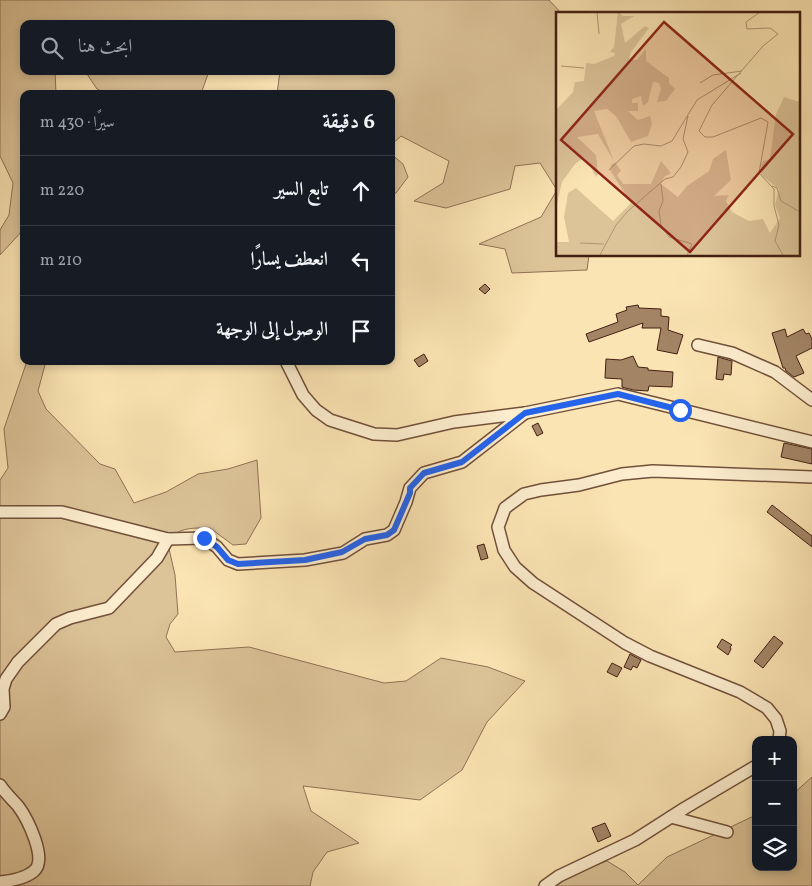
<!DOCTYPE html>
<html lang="ar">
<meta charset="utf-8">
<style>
body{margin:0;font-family:Vollkorn,Amiri,serif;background:#20242c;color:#f1f3f6;direction:rtl}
.controls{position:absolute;right:15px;bottom:15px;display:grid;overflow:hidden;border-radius:10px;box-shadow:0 2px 8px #0003}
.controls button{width:45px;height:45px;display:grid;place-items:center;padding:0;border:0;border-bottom:1px solid #363941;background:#171b24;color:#f1f3f6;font:25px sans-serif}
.stop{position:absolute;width:15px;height:15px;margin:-11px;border:4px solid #2563eb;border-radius:50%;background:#fff}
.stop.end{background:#2563eb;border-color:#fff;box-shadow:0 1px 5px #0008}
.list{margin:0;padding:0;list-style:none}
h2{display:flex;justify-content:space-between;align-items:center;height:65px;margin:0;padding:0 20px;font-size:21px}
h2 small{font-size:16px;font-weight:400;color:#9ea1a6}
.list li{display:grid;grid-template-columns:32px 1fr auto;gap:15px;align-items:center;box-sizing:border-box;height:70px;padding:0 20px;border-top:1px solid #363941}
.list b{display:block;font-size:19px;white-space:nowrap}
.list em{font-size:16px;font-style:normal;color:#9ea1a6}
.icon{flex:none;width:28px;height:28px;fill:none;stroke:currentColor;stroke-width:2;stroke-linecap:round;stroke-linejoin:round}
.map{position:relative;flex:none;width:812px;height:886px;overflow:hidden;direction:ltr}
.search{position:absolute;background:#171b24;box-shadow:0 2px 8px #0003;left:20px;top:20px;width:375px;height:55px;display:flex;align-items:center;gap:12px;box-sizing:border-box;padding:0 18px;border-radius:10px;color:#9ea1a6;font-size:19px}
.panel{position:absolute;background:#171b24;box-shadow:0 2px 8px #0003;left:20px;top:90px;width:375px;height:275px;border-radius:10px;direction:rtl}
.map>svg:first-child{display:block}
</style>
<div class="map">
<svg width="812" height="886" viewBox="0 0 812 886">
<rect width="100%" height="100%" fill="#fbe4b3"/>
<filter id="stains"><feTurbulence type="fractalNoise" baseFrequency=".004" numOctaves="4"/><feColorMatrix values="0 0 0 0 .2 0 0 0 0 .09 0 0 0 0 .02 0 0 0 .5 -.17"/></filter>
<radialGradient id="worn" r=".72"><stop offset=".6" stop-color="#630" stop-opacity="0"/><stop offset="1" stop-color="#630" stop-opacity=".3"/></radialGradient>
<!-- green -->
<g fill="#dcc398" stroke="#907155">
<polygon points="0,0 549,0 562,14 557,14 557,255 589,255 587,270 512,273 505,249 479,244 541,217 557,190 540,163 515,166 510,189 446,208 414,201 443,183 449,161 401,136 391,145 391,94 277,94 280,71 391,71 391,24 24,24 24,71 55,71 56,94 24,94 24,229 0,255 0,230 9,215 13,183 0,156"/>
<polygon points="85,71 209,71 201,94 108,94 97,89"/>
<polygon points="391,154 403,164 408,177 396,193 391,196"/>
<path d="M27,361H46L38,391L46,409L100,464L115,469L134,503L166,492L198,474L228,469L257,460L261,518L246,544L233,545L210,528C192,528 181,527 167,540L175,575L178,614L170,624L166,637L175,652L249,647L384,683L406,681L441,658L488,667L525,681L487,722L462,770L420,800L303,786L311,811L359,843L327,852L313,872L310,886H0V480L8,468L4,429Z"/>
<polygon points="812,777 812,886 554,886 573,874 607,861 625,872 638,885 667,857 756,815 756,867 793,867 793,794"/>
</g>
<!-- building -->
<g fill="#a38566" stroke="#431f12">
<polygon points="485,284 490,289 485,294 479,289"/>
<polygon points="638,305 639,308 661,309 661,316 669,317 668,330 683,335 677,354 657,350 661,328 642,328 643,323 589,342 586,334 618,322 616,314 627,310 626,307"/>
<polygon points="785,329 787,337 803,329 806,334 809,333 812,339 812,348 796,356 804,373 794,377 786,371 785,368 783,368 772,333"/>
<polygon points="424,354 428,361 419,367 414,360"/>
<polygon points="633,356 638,367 648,368 648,370 673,372 672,387 649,386 648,391 633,390 622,387 622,379 605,378 606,359 621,360"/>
<polygon points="718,357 732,361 731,375 724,374 723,380 716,379"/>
<polygon points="538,423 543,433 537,436 532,426"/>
<polygon points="784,443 812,449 812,464 781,457"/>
<polygon points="772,505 812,536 812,547 767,512"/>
<polygon points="484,544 488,558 481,560 477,546"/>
<polygon points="774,636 783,643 763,668 754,661"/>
<polygon points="722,639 732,645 730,647 731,649 728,655 717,647"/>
<polygon points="630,654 641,660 637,668 633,666 631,670 624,667"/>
<polygon points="612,663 622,668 617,677 607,672"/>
<polygon points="605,823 611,836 598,842 592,828"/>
</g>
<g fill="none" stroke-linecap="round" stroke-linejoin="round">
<defs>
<g id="minor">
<polyline points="698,345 732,353 775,372 812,400"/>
<polyline points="286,361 303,395 316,410 330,420 374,434 397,435 454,422 525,413 618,394 812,442"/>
<polyline points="0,512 62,512 168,539 204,538 217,547 228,560 238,564 305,560 343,553 365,539 387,535 394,530 406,502 410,488 424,473 462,462 525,413"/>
<polyline points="0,714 4,707 3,689 6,679 18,662 56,624 70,618 109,608 157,558 168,539"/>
<polyline points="779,740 780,731 776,719 767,708 740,692 650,656 625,643 533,583 515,567 504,550 498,527 505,508 524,494 541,490 579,485 622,474 653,471 812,477"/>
<path d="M0,785C5,793 12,799 18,806C27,818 48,859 34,871C26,878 10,881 0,882"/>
<polyline points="671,817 727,832"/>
<polyline points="545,886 559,876 635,840 685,808 756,766"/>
</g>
</defs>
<!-- minor casing -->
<use href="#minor" stroke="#71503a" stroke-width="14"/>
<!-- minor -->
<use href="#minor" stroke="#fcedce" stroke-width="11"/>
</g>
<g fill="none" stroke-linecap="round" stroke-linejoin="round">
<!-- route -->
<polyline stroke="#2563eb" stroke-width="6" points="204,538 217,547 228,560 238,564 305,560 342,552 365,539 387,535 394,530 410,493 410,488 424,473 462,462 525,413 618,394 680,410"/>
</g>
<!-- overview -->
<g transform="translate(556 12)">
<rect width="244" height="244" fill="#fbe4b3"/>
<path d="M62,0L67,4H78L65,12L69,31L89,14L93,16L75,40L73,48H81L90,37V49L113,66V71L119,77L110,89L101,90L105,77L103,71L97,70L92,90L87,94L85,84L76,87V91H82V99H72L82,108L94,104L96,112L92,124L75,130L60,104L51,97L38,99L58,149L42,122L21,125L40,143L42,162L41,165L38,162L33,150L26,147L19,152L6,170L0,196V98L17,80L19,70L28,69L30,51L38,52L58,44L59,41L54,40L58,35ZM228,85L244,90V243H0V230H13L8,205L12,181L20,176L57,209L75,191L54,158L55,153L59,150L65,159L61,163L67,172H95L105,149L115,161L108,165L105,172L122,185L131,174L153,159L157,147L170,138L175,168L158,184L173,183L170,189L176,200L193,209L207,207L214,221L224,206L219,193L223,177L205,163V155L207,149L214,147L220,102Z" fill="#dcc398"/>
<path fill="none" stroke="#b19573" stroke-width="1" d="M41,0L43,22M204,0L190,10L191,17L214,16L222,22L207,34L156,93L143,119L149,125H157L205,106L212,110L203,161L218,177V194L223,213L219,229L227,243M5,54L28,56M144,71L157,63L186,59M53,158L78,134L88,132L105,134L116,129L141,88L185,61M105,172L107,189L103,199L105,213L113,225L136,232L131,243M216,174L221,176L225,189L244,200M24,231L48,232M44,243L60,213L72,199L109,167L117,165L125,155L132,140L127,127L132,104"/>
<path fill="#8f2418" fill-opacity="0.15" stroke="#8f2418" stroke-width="2.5" d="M108,10L237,122L134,240L5,128Z"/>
<rect width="244" height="244" fill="none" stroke="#431f12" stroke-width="2.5"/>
</g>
<rect width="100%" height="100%" filter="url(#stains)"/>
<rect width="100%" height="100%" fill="url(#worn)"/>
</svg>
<div class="controls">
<button>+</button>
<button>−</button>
<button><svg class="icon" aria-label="layers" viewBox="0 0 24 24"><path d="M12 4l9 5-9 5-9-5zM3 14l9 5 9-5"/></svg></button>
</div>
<div class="stop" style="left:680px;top:410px"></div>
<div class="stop end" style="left:204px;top:538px"></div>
<div class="search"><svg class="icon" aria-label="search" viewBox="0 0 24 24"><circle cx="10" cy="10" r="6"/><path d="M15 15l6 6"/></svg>ابحث هنا</div>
<section class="panel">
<h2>6 دقيقة<small>سيرًا · 430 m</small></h2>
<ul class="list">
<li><svg class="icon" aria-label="ahead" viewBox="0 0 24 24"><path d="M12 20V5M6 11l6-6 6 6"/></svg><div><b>تابع السير</b></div><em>220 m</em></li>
<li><svg class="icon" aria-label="left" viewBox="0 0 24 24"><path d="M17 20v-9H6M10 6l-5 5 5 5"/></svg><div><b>انعطف يسارًا</b></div><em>210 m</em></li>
<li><svg class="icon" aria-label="arrive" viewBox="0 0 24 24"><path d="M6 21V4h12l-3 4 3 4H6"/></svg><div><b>الوصول إلى الوجهة</b></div></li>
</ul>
</section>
</div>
